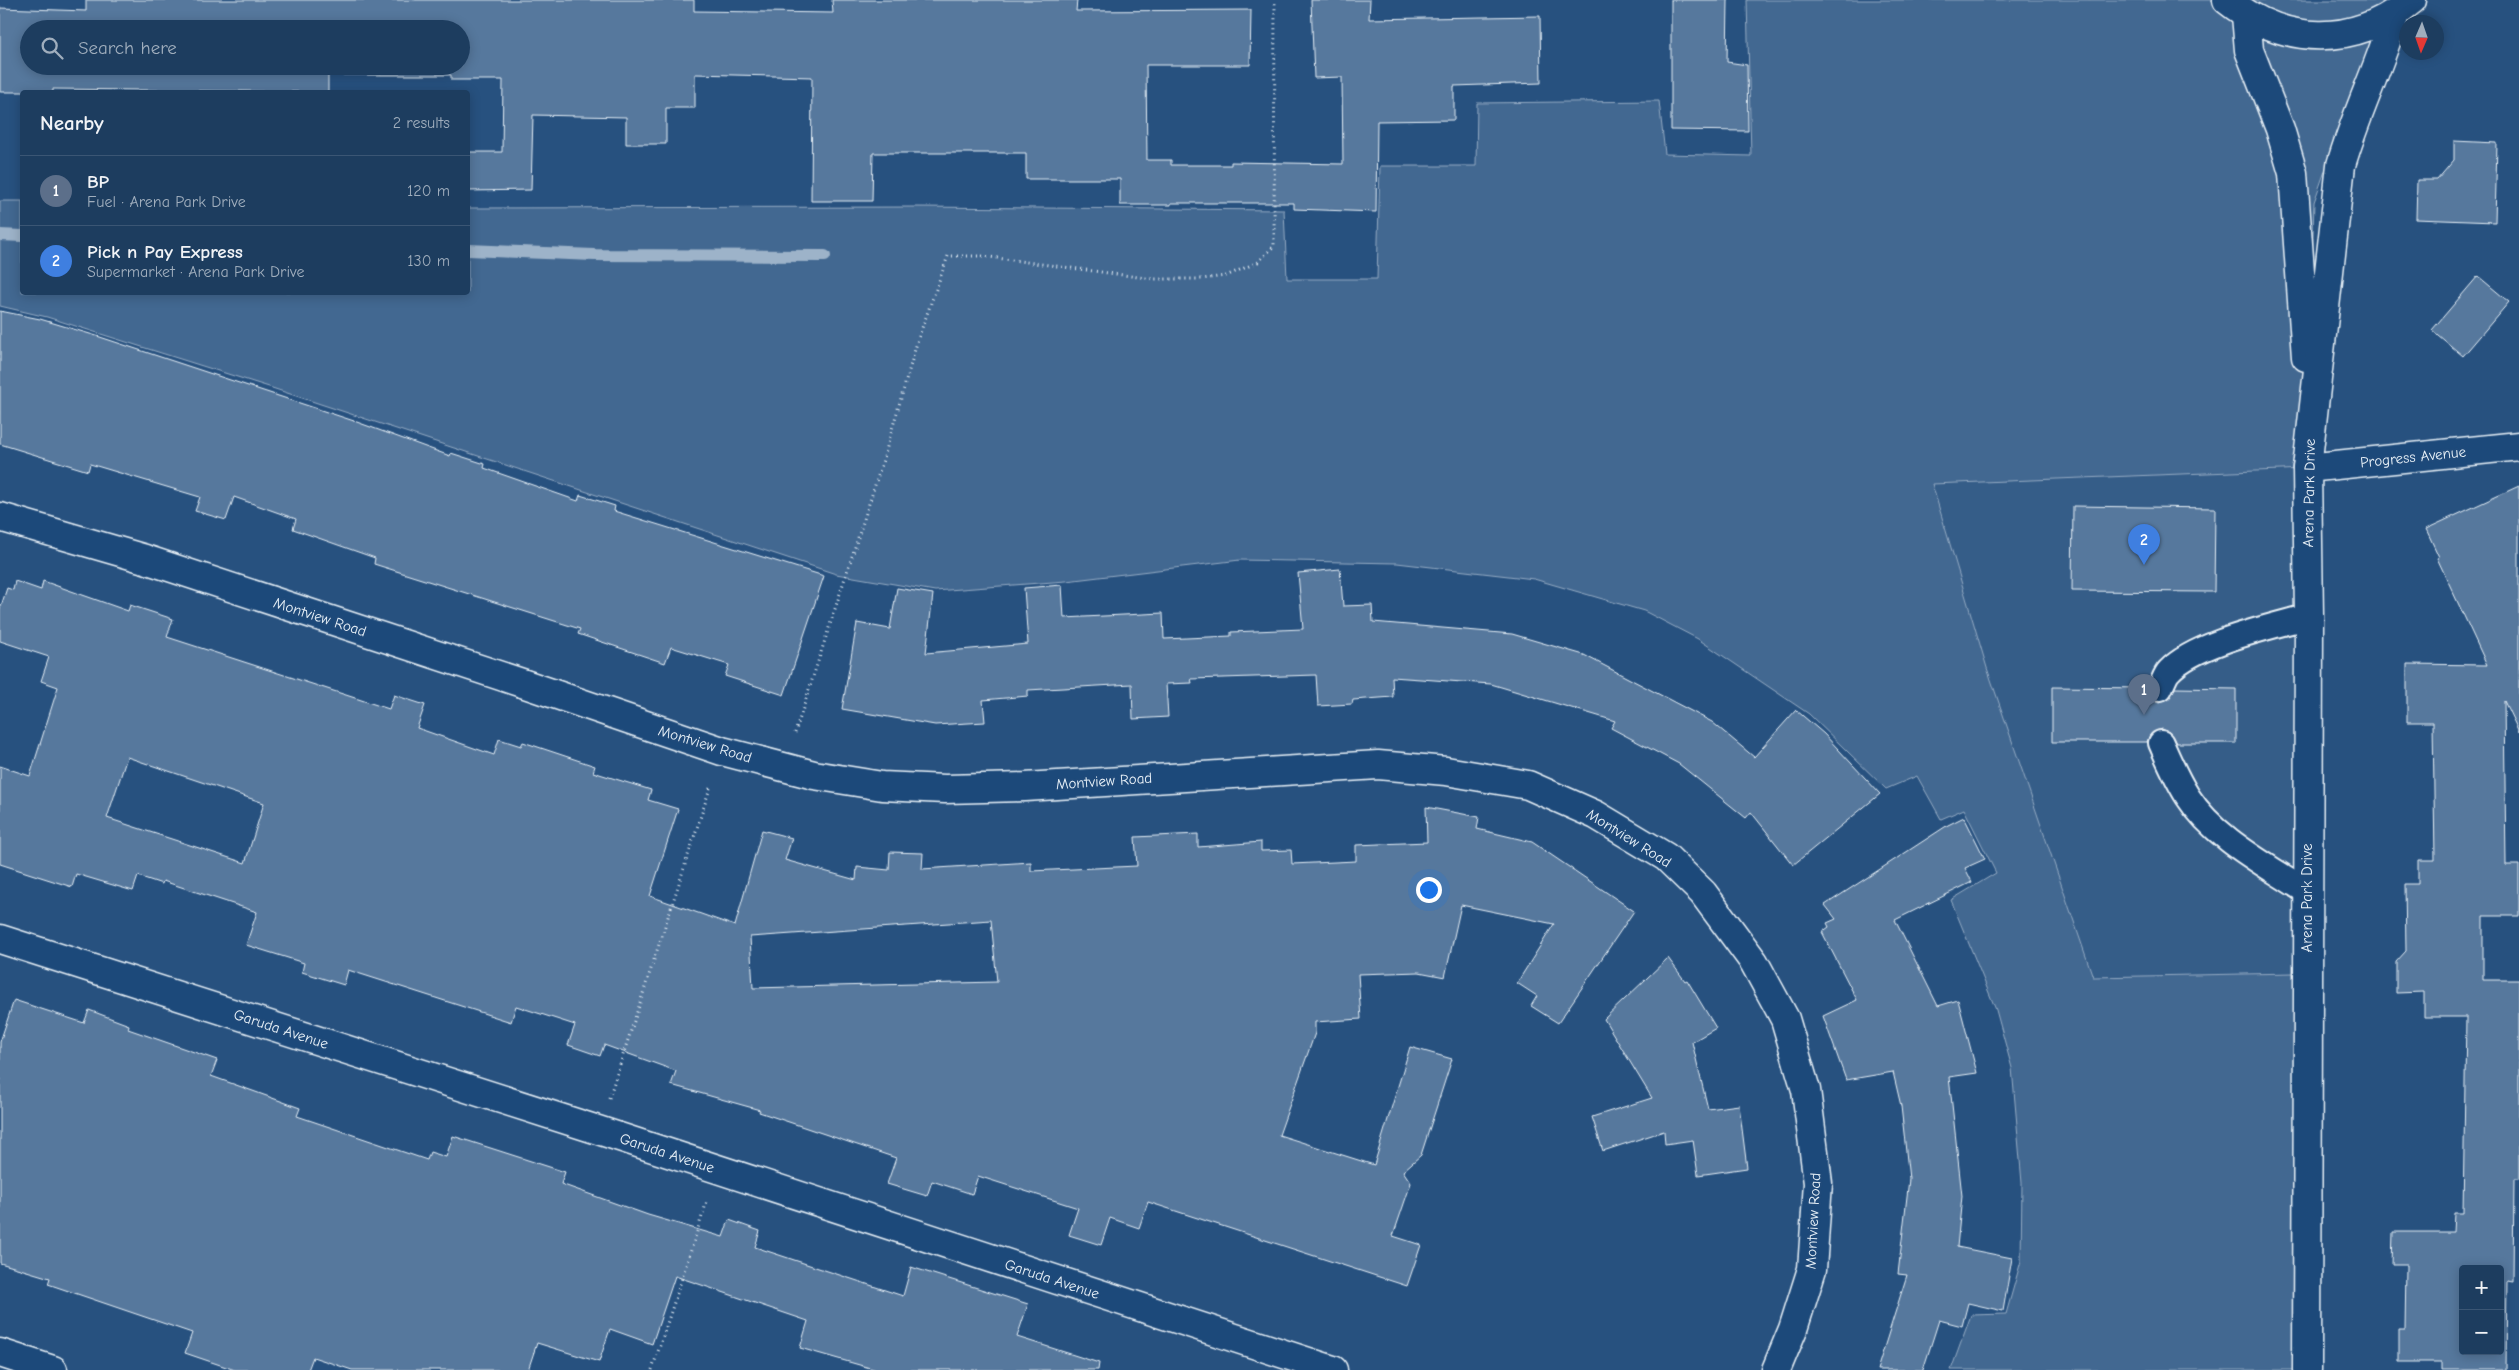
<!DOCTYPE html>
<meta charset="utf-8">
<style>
body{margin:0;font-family:"Comic Neue",sans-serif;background:#2a4868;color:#f1f3f6}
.controls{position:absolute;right:15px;bottom:15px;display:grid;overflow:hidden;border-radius:5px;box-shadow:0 2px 12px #0003}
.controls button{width:45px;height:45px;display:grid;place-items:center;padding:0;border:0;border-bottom:1px solid #3b5674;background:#1d3d5f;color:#f1f3f6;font:25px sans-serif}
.compass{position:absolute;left:2399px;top:15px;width:45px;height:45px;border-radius:50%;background:#1d3d5f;box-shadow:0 2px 12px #0003;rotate:182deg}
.you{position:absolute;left:1428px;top:889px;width:18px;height:18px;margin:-12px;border:4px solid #fff;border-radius:50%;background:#1a73e8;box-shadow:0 0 0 8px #1a73e833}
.badge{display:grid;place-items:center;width:32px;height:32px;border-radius:50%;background:#ff9aa2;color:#fff;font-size:16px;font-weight:700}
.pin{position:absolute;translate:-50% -41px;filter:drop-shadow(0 1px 2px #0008)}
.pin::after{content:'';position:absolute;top:26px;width:18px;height:15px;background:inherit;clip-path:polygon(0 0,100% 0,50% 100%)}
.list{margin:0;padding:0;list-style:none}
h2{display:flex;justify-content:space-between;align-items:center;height:65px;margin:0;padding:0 20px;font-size:21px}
h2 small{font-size:16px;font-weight:400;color:#a0aebd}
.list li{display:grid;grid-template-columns:32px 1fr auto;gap:15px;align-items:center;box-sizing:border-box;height:70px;padding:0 20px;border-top:1px solid #3b5674}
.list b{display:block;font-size:19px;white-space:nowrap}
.list p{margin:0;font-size:16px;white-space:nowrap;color:#a0aebd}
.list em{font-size:16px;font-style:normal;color:#a0aebd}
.icon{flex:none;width:28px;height:28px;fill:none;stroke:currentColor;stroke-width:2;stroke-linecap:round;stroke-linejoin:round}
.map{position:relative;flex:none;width:2519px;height:1370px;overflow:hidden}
.search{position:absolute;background:#1d3d5f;box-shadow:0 2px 12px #0003;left:20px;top:20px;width:450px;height:55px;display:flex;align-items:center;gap:12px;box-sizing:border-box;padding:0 18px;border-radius:28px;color:#a0aebd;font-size:19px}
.panel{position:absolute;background:#1d3d5f;box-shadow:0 2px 12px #0003;left:20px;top:90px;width:450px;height:205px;border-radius:5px}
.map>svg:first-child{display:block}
</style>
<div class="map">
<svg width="2519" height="1370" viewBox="0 0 2519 1370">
<rect width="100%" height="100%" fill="#27517f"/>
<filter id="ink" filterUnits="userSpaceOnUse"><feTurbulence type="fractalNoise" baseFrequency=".02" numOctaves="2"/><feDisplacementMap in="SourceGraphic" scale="10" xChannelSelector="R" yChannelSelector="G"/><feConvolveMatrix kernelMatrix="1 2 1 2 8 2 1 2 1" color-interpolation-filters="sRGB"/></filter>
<g filter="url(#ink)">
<!-- built -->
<polygon fill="#355d88" points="2306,469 2294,973 2093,977 1987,668 1932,484"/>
<!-- green -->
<polygon fill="#436891" stroke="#96acc4" points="1747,0 2415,0 2352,94 2314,202 2306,469 1932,484 1987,668 2093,977 2294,973 2299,1370 1951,1370 1971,1315 2006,1314 2021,1261 2022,1183 2012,1068 1996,1010 1951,900 1996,873 1964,809 1941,819 1917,776 1886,789 1809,714 1698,639 1644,611 1534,579 1397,563 1240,560 1066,581 935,591 836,574 269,387 47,317 0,306 0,201 22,201 22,292 468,292 468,208 917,207 1284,210 1287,279 1377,279 1380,166 1476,166 1477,103 1659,101 1665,154 1751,156"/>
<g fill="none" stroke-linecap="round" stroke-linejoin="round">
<!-- stream -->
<g stroke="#9db3c9" stroke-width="12">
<polyline points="0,235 22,236"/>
<polyline points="468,250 594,255 825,256"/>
</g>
</g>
<!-- building -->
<g fill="#57789d" stroke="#e8f1f8" fill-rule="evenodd">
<path d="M86,0H694V11L833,13L832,0H1077L1076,11L1251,10L1250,65H1146L1147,160H1171V165H1231V162L1343,164L1342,77L1314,78L1311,0H1370L1369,19L1540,16L1541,83L1454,86V120L1377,121L1376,212L1294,209V203H1171V205H1120V179H1026V153H873L872,201H811L812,77L695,74V108H666V144H626V117L533,115L531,190L468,191V152H502L503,80H451V75H328V92L53,89V92H0V8L86,11ZM29,29H461V66H29Z"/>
<polygon points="1671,0 1728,0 1727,62 1747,65 1748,131 1671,130"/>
<polygon points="2454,141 2497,143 2495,222 2416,219 2417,180 2437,180 2454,160"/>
<polygon points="2478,276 2509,302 2463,356 2432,330"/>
<polygon points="0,311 40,319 100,337 354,421 450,456 451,453 485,464 484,468 578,501 580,495 615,506 614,511 824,576 784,695 725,676 729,665 671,647 665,663 578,634 580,629 374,564 375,558 293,529 296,519 234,497 226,520 195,511 200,497 90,464 88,471 0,444"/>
<path d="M2519,486V732L2504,701L2506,865H2519V916H2483V980H2519V1179H2514L2513,1281L2507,1280L2506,1370H2442V1362H2399V1330H2405L2406,1265H2392L2393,1232H2453L2454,1213H2463L2466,1017H2424V992L2396,993V962L2406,951L2405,884H2418V860H2435L2433,722H2407V664L2487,665L2437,558L2439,557L2426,529ZM2463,1269H2500V1351H2463Z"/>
<polygon points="2073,506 2215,508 2214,592 2072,591"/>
<polygon points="1340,569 1343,606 1372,605 1373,622 1512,634 1584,655 1712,722 1754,757 1796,710 1824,734 1880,794 1793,865 1751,812 1746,818 1679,764 1611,728 1615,721 1491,684 1392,677 1393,697 1353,700 1352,704 1318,706 1316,675 1191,679 1192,683 1166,684 1168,717 1133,719 1132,684 1028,690 1028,696 983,700 985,722 935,725 842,709 857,623 890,629 897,588 933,594 926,653 1028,644 1024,588 1062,585 1064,618 1163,613 1164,639 1231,636 1231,632 1303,629 1298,573"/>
<path d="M15,581L41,590L43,581L128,611L130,605L173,619L167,637L389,709L394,695L425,705L417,728L494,755L499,739L521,746L523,742L595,766L593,772L651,790L648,800L678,809L650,896L735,926L762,830L792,838L785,860L856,880L857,867L889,870L890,852L923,853L922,869L1031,862V871L1137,866L1135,837L1198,834V847L1261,842V851L1291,850L1292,864L1356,861V845L1427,842L1426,807L1479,817L1477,829L1532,842L1634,911L1558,1023L1531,1006L1537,996L1517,983L1554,924L1461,905L1445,977L1419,972L1358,974L1361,1019L1315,1022V1033L1279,1135L1374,1165L1410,1047L1452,1059L1421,1155L1403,1171L1411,1183L1393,1236L1421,1245L1407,1286L1148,1202L1139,1228L1110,1218L1101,1245L1069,1235L1078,1208L978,1176L972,1194L932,1181L927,1196L887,1184L896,1158L759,1112L760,1110L671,1085L676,1071L604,1045L600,1056L568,1045L575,1025L516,1006L511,1022L348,970L344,985L302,972L304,963L246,945L257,912L163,881L162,884L138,876L133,891L76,874L72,887L0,864V766L30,776L58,687L41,681L49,657L0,641V609L7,588L13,590ZM127,757L264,803L245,863L107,818ZM991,920L997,982L753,988L750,937Z"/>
<polygon points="2052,687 2146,688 2149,696 2160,702 2168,699 2175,688 2236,689 2236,743 2176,743 2169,732 2162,729 2150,735 2147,742 2052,742"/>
<polygon points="1964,817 1985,859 1965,868 1972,882 1895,920 1938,1006 1958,1000 1977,1073 1949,1077 1962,1196 1957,1247 2012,1258 2003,1311 1968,1303 1962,1326 1939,1320 1923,1370 1877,1370 1907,1275 1898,1274 1909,1179 1901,1106 1893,1072 1846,1080 1823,1016 1857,1000 1822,932 1829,927 1827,923 1836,919 1825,905 1948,825"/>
<polygon points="1668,958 1685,981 1687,980 1716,1028 1692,1042 1708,1109 1739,1105 1747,1168 1698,1175 1693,1140 1665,1144 1664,1131 1603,1151 1592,1117 1652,1098 1604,1019"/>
<polygon points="14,1000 84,1023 89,1010 129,1025 128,1029 217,1060 211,1076 300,1108 297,1116 427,1160 430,1152 446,1157 453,1136 565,1172 561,1184 648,1215 723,1237 729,1220 760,1231 755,1247 903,1296 911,1267 1028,1304 1017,1337 1099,1363 1098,1370 877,1370 800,1348 808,1321 675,1276 652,1344 610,1329 599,1362 537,1343 528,1370 352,1370 313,1357 308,1370 235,1370 185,1353 192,1333 48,1284 50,1278 0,1263 0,1042"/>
</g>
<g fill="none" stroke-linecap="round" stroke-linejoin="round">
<defs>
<g id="lane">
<path d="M2160,688C2163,683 2165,675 2169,671C2195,643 2271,627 2309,616"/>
<path d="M2161,743C2169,761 2177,780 2188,797C2215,839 2267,865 2307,892"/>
</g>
<g id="street">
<polyline points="2307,468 2519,446"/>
<polyline points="0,517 145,559 522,683 722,751 814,775 882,786 945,789 1025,787 1378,765 1446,771 1528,785 1596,815 1666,857 1703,893 1754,962 1785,1019 1806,1090 1818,1183 1812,1269 1793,1329 1776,1370"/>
<polyline points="0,939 598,1130 1333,1370"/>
<polyline points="0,1353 53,1370"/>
</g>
<g id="secondary">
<path d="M2227,0C2285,46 2354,48 2412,0"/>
<polyline points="2246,15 2249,50 2280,129 2293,173 2306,357"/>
<path d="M2307,1370L2309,616L2307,468L2341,165C2356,113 2380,66 2395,14"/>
</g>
</defs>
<!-- lane casing -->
<use href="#lane" stroke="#e8f1f8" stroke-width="28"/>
<!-- street casing -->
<use href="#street" stroke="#e8f1f8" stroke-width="31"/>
<!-- secondary casing -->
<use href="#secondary" stroke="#e8f1f8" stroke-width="31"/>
<!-- path -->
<g stroke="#e8f1f8" stroke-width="3" stroke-dasharray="1 4" stroke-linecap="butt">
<polyline points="795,733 885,454 918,339 948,256 982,256 1153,279 1202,279 1226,276 1258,262 1274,246 1275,0"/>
<polyline points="609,1098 711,785"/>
<polyline points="652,1370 707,1201"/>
</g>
<!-- lane -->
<use href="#lane" stroke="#1f4a7a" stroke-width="24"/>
<!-- street -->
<use href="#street" stroke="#1f4a7a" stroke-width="28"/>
<!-- secondary -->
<use href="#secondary" stroke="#1f4a7a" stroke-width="28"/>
</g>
</g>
<g text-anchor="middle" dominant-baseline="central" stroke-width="4.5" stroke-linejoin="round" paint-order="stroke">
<!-- street labels -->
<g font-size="15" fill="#e8f1f8" stroke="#1f4a7a">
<text transform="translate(2413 457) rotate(-6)">Progress Avenue</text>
<text transform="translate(2309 493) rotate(-89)">Arena Park Drive</text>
<text transform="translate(320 617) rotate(18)">Montview Road</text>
<text transform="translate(705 744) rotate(17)">Montview Road</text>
<text transform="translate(1104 781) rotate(-4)">Montview Road</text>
<text transform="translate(1629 838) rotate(32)">Montview Road</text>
<text transform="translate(2307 898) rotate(-90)">Arena Park Drive</text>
<text transform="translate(281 1029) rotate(18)">Garuda Avenue</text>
<text transform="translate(667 1153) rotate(18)">Garuda Avenue</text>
<text transform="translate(1813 1221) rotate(-87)">Montview Road</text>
<text transform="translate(1052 1279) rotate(18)">Garuda Avenue</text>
</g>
</g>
</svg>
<div class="controls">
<button>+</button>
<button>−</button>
</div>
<svg class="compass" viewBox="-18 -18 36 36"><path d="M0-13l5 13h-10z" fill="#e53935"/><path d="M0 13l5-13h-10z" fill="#a0aebd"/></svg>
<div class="you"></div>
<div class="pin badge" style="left:2144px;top:715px;background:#5c6f8a">1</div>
<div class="pin badge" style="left:2144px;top:565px;background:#3f7fe0">2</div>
<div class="search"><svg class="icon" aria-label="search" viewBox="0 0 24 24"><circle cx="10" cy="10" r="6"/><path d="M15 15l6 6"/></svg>Search here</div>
<section class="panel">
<h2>Nearby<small>2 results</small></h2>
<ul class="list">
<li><span class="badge" style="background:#5c6f8a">1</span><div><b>BP</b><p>Fuel · Arena Park Drive</p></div><em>120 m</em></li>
<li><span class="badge" style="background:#3f7fe0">2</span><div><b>Pick n Pay Express</b><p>Supermarket · Arena Park Drive</p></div><em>130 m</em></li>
</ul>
</section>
</div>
